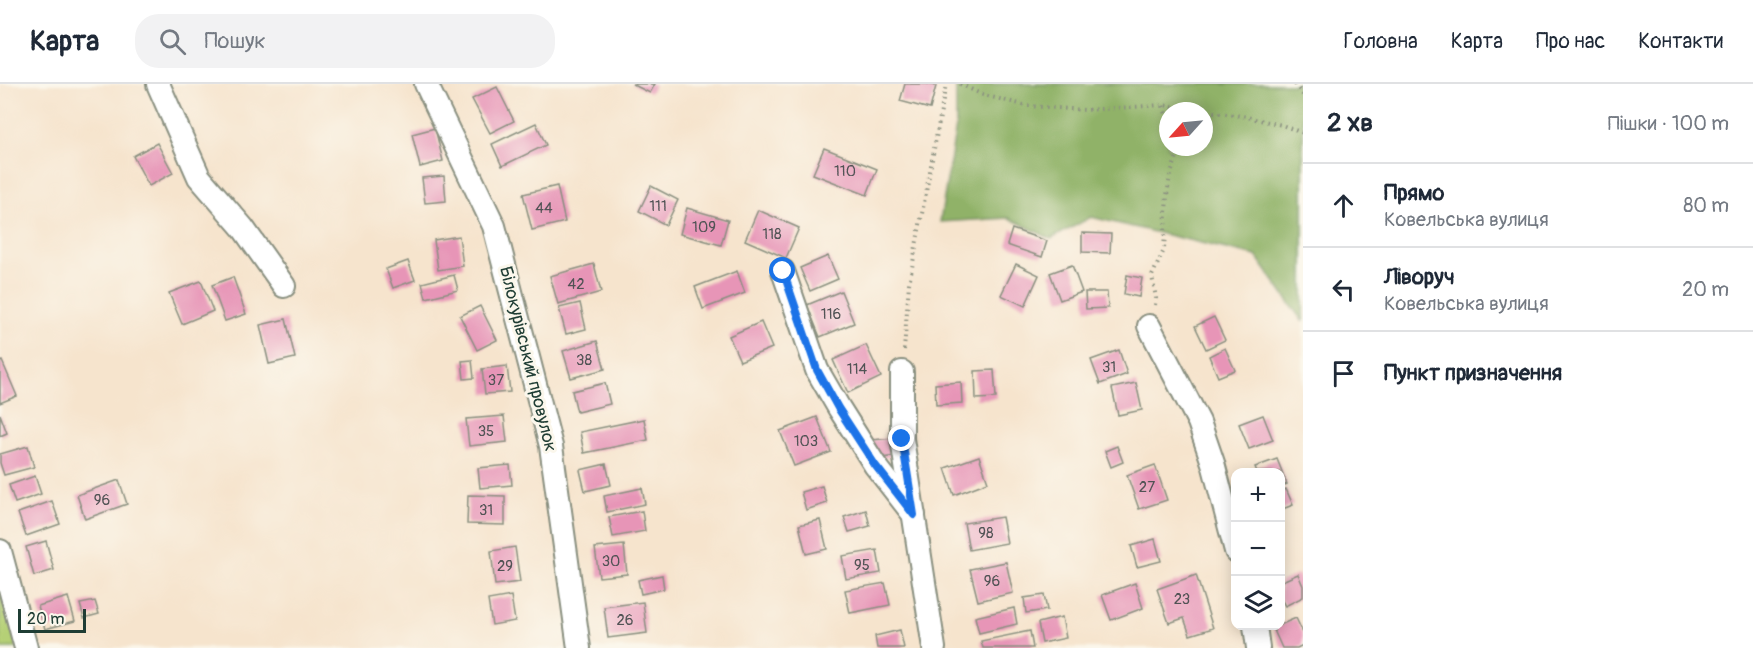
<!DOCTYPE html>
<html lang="uk">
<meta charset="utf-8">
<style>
body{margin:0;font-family:Pangolin,sans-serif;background:#f2f2f3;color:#1f2937}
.controls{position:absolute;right:18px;bottom:18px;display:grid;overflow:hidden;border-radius:12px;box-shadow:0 3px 15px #0003}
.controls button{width:54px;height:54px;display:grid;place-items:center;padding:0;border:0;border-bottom:2px solid #e0e1e3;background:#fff;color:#1f2937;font:30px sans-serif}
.compass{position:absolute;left:1159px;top:18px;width:54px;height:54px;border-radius:50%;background:#fff;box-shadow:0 3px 15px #0003;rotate:243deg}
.scale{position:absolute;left:18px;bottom:15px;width:68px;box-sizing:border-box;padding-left:6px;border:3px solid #1f3d34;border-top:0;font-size:16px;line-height:21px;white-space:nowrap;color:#1f3d34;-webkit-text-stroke:4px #fbf7ec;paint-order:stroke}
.stop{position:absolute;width:18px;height:18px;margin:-14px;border:4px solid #1a73e8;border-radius:50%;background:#fff}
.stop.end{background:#1a73e8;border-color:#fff;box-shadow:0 2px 6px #0008}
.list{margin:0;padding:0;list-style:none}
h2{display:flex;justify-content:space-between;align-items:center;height:78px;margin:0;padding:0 24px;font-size:26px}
h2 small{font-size:20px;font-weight:400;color:#747a83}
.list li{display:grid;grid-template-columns:39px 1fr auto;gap:18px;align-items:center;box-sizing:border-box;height:84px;padding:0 24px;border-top:2px solid #e0e1e3}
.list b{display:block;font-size:22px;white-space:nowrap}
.list p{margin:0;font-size:20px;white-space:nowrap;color:#747a83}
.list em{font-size:20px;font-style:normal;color:#747a83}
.icon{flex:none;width:33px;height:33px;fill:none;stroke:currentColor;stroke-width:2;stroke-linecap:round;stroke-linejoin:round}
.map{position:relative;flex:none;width:1303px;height:564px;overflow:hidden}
header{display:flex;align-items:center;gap:36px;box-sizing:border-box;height:84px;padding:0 30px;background:#fff;border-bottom:2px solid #e0e1e3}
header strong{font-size:28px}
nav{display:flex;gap:33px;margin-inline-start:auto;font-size:21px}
.search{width:420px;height:54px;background:#f2f2f3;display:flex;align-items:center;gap:15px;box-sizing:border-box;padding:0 21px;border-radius:24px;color:#747a83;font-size:22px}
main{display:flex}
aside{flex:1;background:#fff}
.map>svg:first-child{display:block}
</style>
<header>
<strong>Карта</strong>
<div class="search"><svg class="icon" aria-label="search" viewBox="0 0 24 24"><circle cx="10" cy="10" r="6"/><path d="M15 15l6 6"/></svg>Пошук</div>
<nav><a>Головна</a><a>Карта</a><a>Про нас</a><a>Контакти</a></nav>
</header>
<main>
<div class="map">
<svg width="1303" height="564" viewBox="0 0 1303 564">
<rect width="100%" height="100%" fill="#fbf7ec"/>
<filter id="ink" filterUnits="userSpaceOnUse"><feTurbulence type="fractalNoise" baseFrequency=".0167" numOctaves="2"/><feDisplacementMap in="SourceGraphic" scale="12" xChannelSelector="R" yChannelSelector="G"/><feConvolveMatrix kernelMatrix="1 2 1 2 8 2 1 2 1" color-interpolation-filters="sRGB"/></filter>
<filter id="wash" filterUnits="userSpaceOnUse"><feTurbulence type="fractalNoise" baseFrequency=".008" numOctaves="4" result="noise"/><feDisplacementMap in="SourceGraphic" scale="24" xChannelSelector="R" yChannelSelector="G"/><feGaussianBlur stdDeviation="1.35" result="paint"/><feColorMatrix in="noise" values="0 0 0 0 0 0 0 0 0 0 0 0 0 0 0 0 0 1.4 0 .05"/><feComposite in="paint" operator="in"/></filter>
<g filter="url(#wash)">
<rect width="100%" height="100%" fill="#f6e4cd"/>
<!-- green -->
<polygon fill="#b5d076" stroke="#6a8655" stroke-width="1.5" points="0,503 17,564 0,564"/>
<!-- forest -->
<path fill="#90b267" stroke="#58784e" stroke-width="1.5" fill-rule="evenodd" d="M956,0H1303V238L1256,172L1091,133L1051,155L1009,134L940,138L956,42ZM1168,27H1204V63H1168Z"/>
<g id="blocks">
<!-- building -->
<g fill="#e795b7">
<polygon points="632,0 655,0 650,9"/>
<polygon points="905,0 927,0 936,2 930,25 900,17"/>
<polygon points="497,3 514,37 490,49 472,15"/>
<polygon points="536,39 546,61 502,82 492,60"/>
<polygon points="435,44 443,77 420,83 412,50"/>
<polygon points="157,59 173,89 149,102 133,72"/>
<polygon points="824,64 877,85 867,111 813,90"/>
<polygon points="444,92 446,117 425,119 422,94"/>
<polygon points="557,102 565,138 532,146 523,110"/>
<polygon points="651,102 678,116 666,141 639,127"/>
<polygon points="687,124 728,136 721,161 680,150"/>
<polygon points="758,126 799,144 786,174 745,156"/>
<polygon points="1012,145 1047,157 1042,173 1007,161"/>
<polygon points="1082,149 1111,150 1110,169 1082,168"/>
<polygon points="459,152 463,182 438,186 434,156"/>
<polygon points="828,172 838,195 810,207 800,184"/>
<polygon points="408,177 415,196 393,204 386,185"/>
<polygon points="594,180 601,208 558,220 550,192"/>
<polygon points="1016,180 1039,191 1025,222 1001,211"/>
<polygon points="1072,181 1082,208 1060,216 1050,189"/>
<polygon points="737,187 745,209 703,225 695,203"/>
<polygon points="454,191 458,206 426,214 422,199"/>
<polygon points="1127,191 1142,194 1139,213 1124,210"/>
<polygon points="233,193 246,230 225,237 212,201"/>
<polygon points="201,197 213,227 182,240 169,209"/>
<polygon points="841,207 854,239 820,253 807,221"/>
<polygon points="1085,208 1107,208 1108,224 1086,225"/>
<polygon points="580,219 586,245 566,250 559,224"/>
<polygon points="480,222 497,256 477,266 460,232"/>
<polygon points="1214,233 1225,256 1206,265 1195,242"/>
<polygon points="286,235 295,274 269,280 260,241"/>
<polygon points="761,238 772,264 740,277 729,252"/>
<polygon points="597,257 605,285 571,294 563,267"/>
<polygon points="866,261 881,293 848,309 833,276"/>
<polygon points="1225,264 1235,286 1218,293 1209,272"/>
<polygon points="1119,266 1127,290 1100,300 1091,276"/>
<polygon points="472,276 474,294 464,295 462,277"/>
<polygon points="2,277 17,312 0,319 0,278"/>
<polygon points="507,282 510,308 485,310 482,285"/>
<polygon points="994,286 996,314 976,315 975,287"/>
<polygon points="961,298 962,319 936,321 935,300"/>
<polygon points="605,299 610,320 577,328 572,307"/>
<polygon points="1136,299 1142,326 1118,331 1112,304"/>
<polygon points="0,330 7,349 0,352"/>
<polygon points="1263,331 1273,356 1249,365 1239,340"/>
<polygon points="504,332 507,358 469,362 466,335"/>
<polygon points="817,333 831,368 794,382 780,347"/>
<polygon points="644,335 648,356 584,369 580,348"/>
<polygon points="894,354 896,372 874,375 871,356"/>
<polygon points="28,362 34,383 4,391 0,379 0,370"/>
<polygon points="1117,362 1123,378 1111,383 1105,367"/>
<polygon points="979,372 988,398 954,411 945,384"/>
<polygon points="1277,375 1287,400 1280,403 1280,388 1257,388 1255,383"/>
<polygon points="606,380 611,401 585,407 580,386"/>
<polygon points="510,381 512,401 480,404 478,384"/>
<polygon points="1155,381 1167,416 1139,425 1127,391"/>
<polygon points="35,392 41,410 15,419 9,401"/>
<polygon points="119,396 127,420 85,435 77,411"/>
<polygon points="822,402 827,419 806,426 801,408"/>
<polygon points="642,404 645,420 607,428 604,412"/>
<polygon points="1286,405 1293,421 1280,426 1280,408"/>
<polygon points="468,411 505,412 505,441 467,440"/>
<polygon points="52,417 60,440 26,452 18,429"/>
<polygon points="866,426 870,442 849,448 844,433"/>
<polygon points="642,427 645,447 613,453 609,433"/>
<polygon points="1002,433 1007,459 969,466 964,439"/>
<polygon points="820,436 827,465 806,470 799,441"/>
<polygon points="1155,455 1161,477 1137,483 1131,462"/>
<polygon points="46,457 54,486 34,492 26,463"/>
<polygon points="624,461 627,490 599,493 595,464"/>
<polygon points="515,463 520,498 495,501 491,467"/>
<polygon points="877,466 881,489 846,495 842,472"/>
<polygon points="1006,478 1013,509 978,517 970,485"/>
<polygon points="1298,490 1303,502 1303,513 1285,522 1280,513 1280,498"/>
<polygon points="662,491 664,505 641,510 638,496"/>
<polygon points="1196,491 1213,544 1190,551 1184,534 1169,539 1157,505"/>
<polygon points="885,499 890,521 850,529 845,506"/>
<polygon points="1135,499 1143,524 1111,536 1102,511"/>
<polygon points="1044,511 1047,526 1026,529 1024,514"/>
<polygon points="511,512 515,537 492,541 488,516"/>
<polygon points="68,513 75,537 45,545 38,522"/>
<polygon points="95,517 99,530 84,534 80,520"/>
<polygon points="643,518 647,549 608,554 604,523"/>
<polygon points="1014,524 1017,540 979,549 975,533"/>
<polygon points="1062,533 1066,554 1042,559 1038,539"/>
<polygon points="1296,534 1303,549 1303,561 1297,564 1282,564 1273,544"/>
<polygon points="900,546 904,564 877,564 875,552"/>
<polygon points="1030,547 1033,564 983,564 981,557"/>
</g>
</g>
</g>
<g filter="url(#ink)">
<use href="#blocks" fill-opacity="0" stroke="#8a9080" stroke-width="1.5"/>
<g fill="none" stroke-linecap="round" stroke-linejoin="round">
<defs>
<g id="minor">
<polyline points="158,0 199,93 243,144 284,202"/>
<polyline points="426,0 494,142 551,362 579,564"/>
<polyline points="783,187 817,286 839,324 875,381 914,431"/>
<polyline points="1149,242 1199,338 1213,379 1236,467"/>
<polyline points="902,288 902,355 934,564"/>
<polyline points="0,467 26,564"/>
<polyline points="1255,542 1258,564"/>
</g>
</defs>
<!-- minor casing -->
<use href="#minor" stroke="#8a9080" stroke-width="26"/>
<!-- path -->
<g stroke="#8a9080" stroke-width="4" stroke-dasharray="1.5 4.5" stroke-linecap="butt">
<polyline points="960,0 983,11 1028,22 1085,26 1163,21 1242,32 1282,41 1303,49"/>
<polyline points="1295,0 1303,11"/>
<polyline points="1163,22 1168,35"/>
<polyline points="1155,221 1156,214 1152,192 1164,166 1167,111 1170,92 1179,67 1178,63"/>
<polyline points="904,266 909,200 946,0"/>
</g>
<!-- minor -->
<use href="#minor" stroke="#fff" stroke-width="22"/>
</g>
</g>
<g fill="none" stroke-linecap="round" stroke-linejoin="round" filter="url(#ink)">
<!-- route -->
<polyline stroke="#1a73e8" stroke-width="8" points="783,187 817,286 838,324 875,381 914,431 902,355"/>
</g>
<g text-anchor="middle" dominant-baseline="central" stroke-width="6" stroke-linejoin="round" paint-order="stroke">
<!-- number labels -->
<g font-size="15" fill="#515355">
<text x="845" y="87">110</text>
<text x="658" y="122">111</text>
<text x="544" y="124">44</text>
<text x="704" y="143">109</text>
<text x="772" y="150">118</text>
<text x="576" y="200">42</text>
<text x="831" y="230">116</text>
<text x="584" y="276">38</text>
<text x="1109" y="283">31</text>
<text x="857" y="285">114</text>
<text x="496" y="296">37</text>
<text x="486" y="347">35</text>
<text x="806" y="357">103</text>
<text x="1147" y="403">27</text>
<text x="102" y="416">96</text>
<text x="486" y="426">31</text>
<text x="986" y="449">98</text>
<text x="611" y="477">30</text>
<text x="862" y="481">95</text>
<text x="505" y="482">29</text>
<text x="992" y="497">96</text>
<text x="1182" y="515">23</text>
<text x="625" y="536">26</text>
</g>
<!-- street labels -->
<g font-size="18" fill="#1f3d34" stroke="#fbf7ec">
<text transform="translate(528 275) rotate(76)">Білокурівський провулок</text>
</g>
</g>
</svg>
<div class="controls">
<button>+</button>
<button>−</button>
<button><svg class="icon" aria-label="layers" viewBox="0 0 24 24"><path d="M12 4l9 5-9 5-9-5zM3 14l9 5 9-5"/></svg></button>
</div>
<svg class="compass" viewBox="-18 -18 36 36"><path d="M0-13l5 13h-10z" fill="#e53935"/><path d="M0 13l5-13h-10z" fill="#747a83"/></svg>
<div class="scale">20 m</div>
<div class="stop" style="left:783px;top:187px"></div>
<div class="stop end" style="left:902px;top:355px"></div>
</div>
<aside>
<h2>2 хв<small>Пішки · 100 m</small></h2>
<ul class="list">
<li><svg class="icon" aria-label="ahead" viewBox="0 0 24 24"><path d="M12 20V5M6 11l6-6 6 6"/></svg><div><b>Прямо</b><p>Ковельська вулиця</p></div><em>80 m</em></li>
<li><svg class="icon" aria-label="left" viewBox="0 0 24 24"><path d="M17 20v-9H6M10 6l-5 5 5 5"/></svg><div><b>Ліворуч</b><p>Ковельська вулиця</p></div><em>20 m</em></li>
<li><svg class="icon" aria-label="arrive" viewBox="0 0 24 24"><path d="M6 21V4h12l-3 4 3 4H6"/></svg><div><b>Пункт призначення</b></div></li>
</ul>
</aside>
</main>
